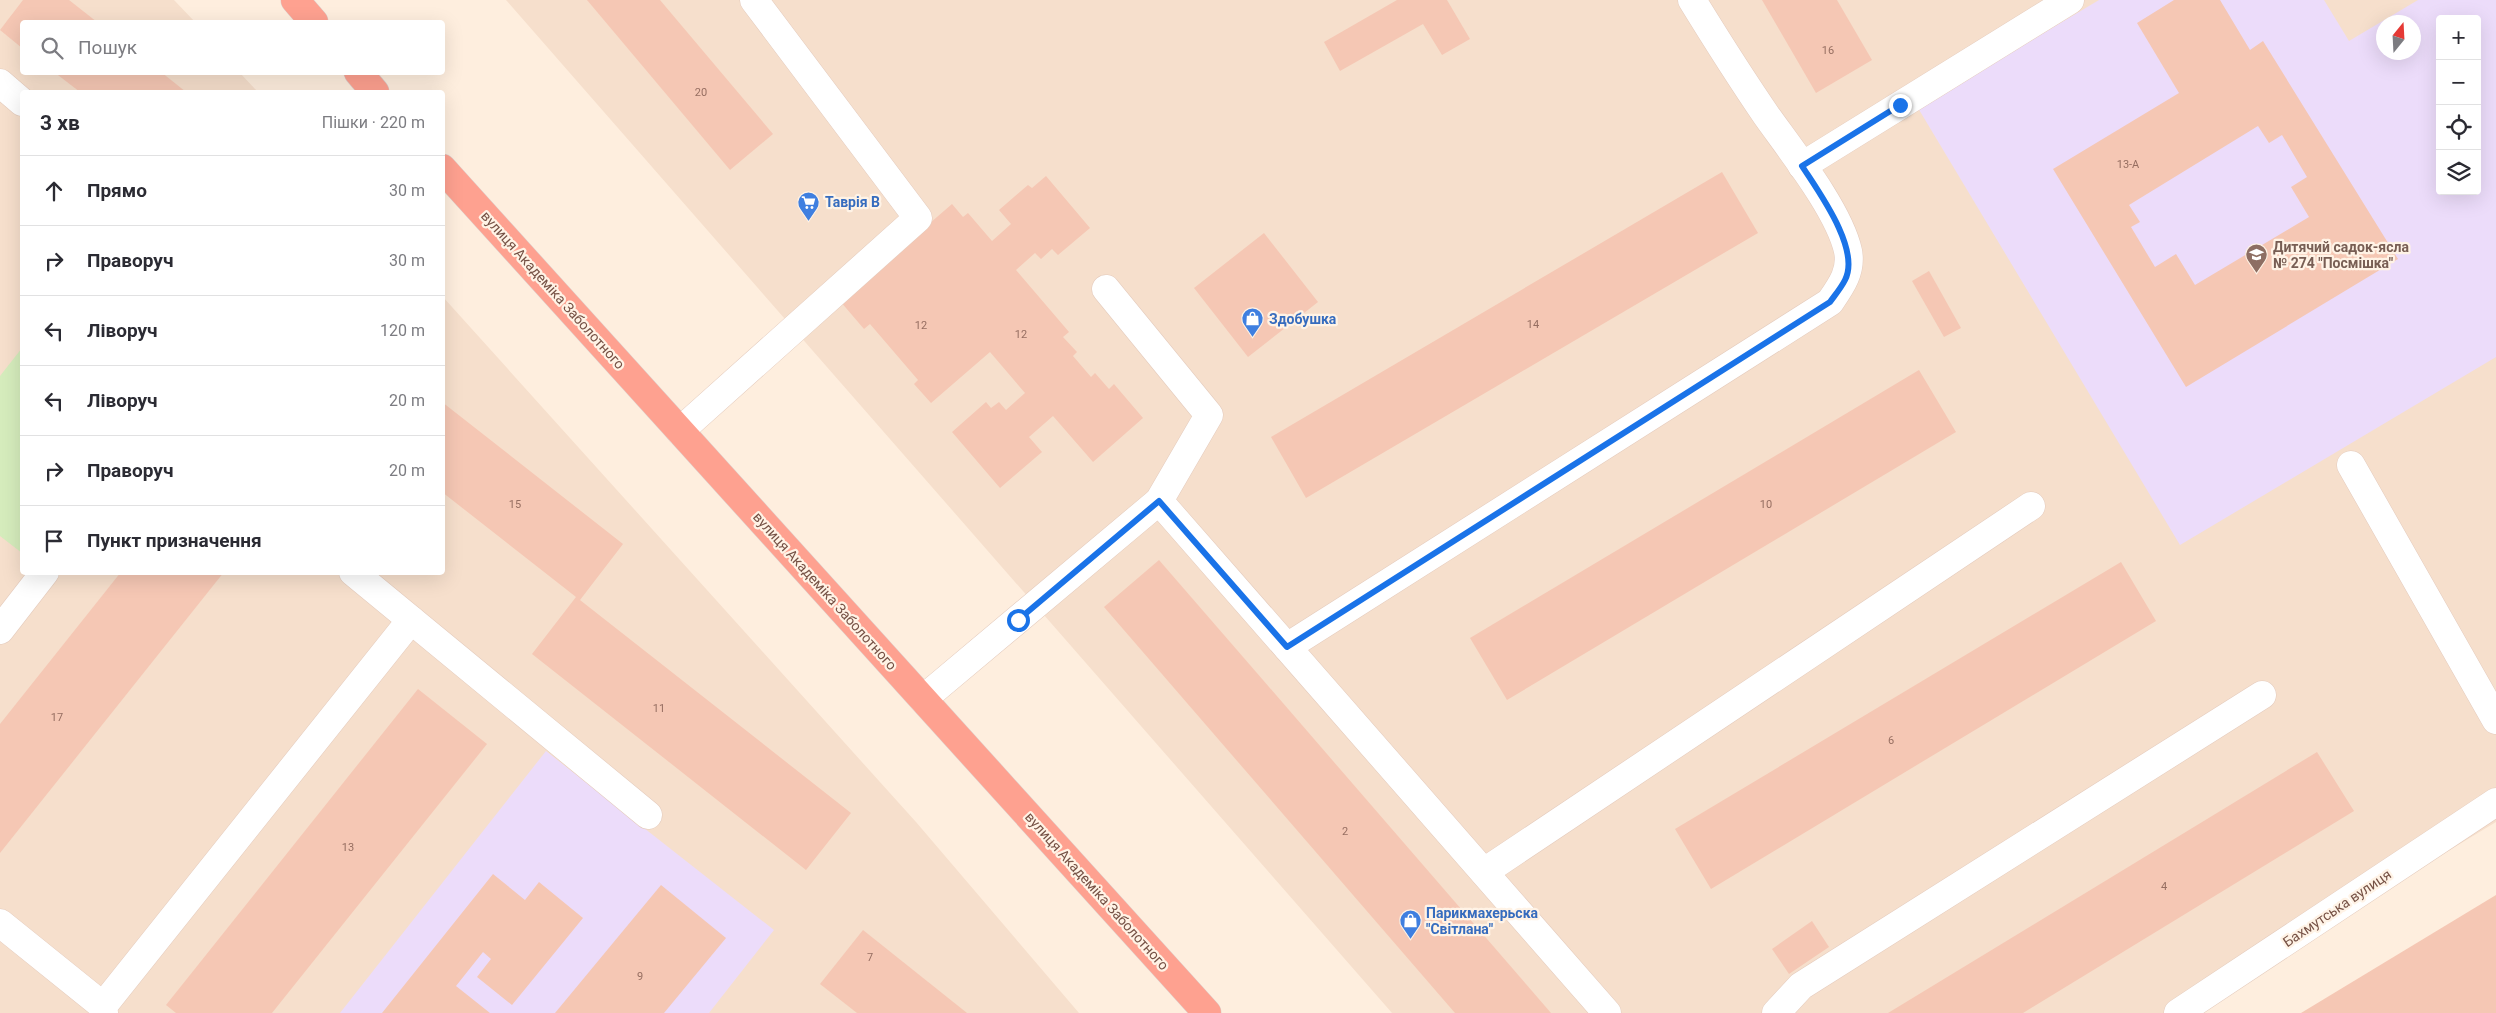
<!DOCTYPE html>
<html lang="uk">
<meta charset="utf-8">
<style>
body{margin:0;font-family:Roboto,sans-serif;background:#f2f2f3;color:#2b2b33}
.controls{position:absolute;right:15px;top:15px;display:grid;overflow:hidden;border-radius:5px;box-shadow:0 5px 20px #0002}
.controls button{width:45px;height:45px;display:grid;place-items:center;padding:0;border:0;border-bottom:1px solid #e1e1e2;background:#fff;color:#2b2b33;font:25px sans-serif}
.compass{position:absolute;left:2376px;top:15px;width:45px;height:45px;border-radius:50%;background:#fff;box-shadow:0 5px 20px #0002;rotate:18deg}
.stop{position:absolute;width:15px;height:15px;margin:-11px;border:4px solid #1a73e8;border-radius:50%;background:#fff}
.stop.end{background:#1a73e8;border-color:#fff;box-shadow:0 1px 5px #0008}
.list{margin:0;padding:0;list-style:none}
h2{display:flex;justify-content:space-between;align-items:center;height:65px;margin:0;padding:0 20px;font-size:21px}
h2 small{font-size:16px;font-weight:400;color:#7c7c81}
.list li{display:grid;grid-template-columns:32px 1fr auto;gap:15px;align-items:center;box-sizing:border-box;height:70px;padding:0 20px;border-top:1px solid #e1e1e2}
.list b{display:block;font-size:19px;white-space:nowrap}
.list em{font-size:16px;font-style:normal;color:#7c7c81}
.icon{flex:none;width:28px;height:28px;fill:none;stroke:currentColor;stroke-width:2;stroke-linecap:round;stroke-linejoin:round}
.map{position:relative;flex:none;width:2496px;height:1013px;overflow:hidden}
.search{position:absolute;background:#fff;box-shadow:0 5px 20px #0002;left:20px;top:20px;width:425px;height:55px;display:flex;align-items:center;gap:12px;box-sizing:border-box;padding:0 18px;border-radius:5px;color:#7c7c81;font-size:19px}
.panel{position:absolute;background:#fff;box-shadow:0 5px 20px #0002;left:20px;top:90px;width:425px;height:485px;border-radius:5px}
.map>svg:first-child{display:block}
</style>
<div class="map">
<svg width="2496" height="1013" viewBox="0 0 2496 1013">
<rect width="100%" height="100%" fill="#feeede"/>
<!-- residential -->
<g fill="#f6dfcc" fill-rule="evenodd">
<polygon points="0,0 174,0 195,22 22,22 22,72 240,73 258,92 22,92 22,572 442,572 443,297 916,822 1079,1013 0,1013"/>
<path d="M506,0H2496V822L2181,1013H1392ZM2440,19H2477V191H2440ZM2384,22H2414V52H2384Z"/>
</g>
<!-- education -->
<g fill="#ecdcfa" fill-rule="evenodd">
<path d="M2099,0H2324L2349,41L2418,0H2496V357L2180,545L1918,108ZM2440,19H2477V191H2440ZM2384,22H2414V52H2384Z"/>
<polygon points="546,751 774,930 709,1013 340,1013"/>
</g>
<!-- green -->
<polygon fill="#d5ecbc" points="22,348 22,553 0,536 0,376"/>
<!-- building -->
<g fill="#f5c7b4" fill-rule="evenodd">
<polygon points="23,0 69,0 97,22 22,22 22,48 0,30"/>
<polygon points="587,0 660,0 773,134 730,170"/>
<polygon points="1397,0 1447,0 1470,39 1442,55 1423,24 1340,71 1324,42"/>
<polygon points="1762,0 1837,0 1872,60 1816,93"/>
<path d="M2174,0H2220L2250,50L2263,41L2398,259L2186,387L2053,169L2179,93L2137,23ZM2258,126L2269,143L2282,135L2307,177L2291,187L2309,217L2195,285L2176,254L2155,267L2131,227L2140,222L2129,205Z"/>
<polygon points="54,72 161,72 186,92 80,92"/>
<polygon points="1722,172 1758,233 1306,498 1271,437"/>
<polygon points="1046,176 1090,228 1058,255 1052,249 1041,259 1035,253 1016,270 1069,332 1063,337 1077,352 1073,356 1091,377 1095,373 1109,389 1114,384 1143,418 1093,462 1053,416 1029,437 1042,452 1000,488 952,432 986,402 991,408 999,402 1006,410 1025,393 990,352 931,403 914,384 918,380 870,324 864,329 840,301 952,204 963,217 968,213 992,241 1011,224 999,210 1028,185 1032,188"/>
<polygon points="1264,233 1318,302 1248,357 1194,288"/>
<polygon points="1929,271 1961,328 1944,337 1912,281"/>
<polygon points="1919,370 1956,432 1507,700 1470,638"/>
<polygon points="442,402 623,544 580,600 851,813 806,870 532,654 576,597 442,492"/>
<polygon points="1159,560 1263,680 1551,1013 1455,1013 1104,607"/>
<polygon points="2121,562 2156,621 1711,889 1675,829"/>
<polygon points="121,572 224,572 0,853 0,724"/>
<polygon points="418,689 487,744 272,1013 176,1013 166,1005"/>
<polygon points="2317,752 2354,811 2023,1013 1888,1013"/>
<polygon points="493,874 525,900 539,882 583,918 512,1005 477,977 491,959 483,952 456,986 490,1013 382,1013"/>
<polygon points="661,885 726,938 664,1013 555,1013"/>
<polygon points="2496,895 2496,1013 2301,1013"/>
<polygon points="1812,921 1829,947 1789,974 1772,949"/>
<polygon points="863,930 967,1013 857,1013 820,984"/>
</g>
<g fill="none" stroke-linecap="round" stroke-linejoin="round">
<defs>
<g id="minor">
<polyline points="0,83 22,102"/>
<polyline points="1802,166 2070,0"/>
<polyline points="680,431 918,218 754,0"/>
<polyline points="2351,465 2496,720"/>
<polyline points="1159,501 1607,1013"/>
<polyline points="353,572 648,815"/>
<polyline points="0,630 45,572"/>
<path d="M1287,647L1830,302C1841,286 1852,271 1848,251C1839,210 1790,149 1766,115C1740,77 1716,39 1692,0"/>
<polyline points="923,699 1159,501 1209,415 1106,289"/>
<polyline points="1484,872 2031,506"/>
<polyline points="0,923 103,1006"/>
<polyline points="104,1013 103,1006 411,620"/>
<polyline points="1776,1013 1801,986 2262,695"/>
<polyline points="2178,1013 2496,802"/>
</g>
<g id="highway">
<polyline points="295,0 314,22"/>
<polyline points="358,72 375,92"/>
<polyline points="442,168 1207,1013"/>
</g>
</defs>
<!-- minor casing -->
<use href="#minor" stroke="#e4cbbd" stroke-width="29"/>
<!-- highway casing -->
<use href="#highway" stroke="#dbd2cf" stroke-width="29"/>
<!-- minor -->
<use href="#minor" stroke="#fff" stroke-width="28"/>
<!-- highway -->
<use href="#highway" stroke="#fea190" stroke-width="28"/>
</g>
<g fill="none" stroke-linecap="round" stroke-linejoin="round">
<!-- route -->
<path stroke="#1a73e8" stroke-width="6" d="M1018,620L1159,501L1287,647L1830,302C1835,295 1841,288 1845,280C1861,249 1818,191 1802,166L1900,105"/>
</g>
<!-- icons -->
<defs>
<symbol id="supermarket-pin" viewBox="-11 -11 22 30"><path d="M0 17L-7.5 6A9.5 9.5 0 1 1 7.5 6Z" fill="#3f7fe0" stroke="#fff3e6"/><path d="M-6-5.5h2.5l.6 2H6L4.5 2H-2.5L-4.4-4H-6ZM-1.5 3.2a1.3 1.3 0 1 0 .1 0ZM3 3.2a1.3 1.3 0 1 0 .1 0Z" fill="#fff"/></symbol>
<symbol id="school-pin" viewBox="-11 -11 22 30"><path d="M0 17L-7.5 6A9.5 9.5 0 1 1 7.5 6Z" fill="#8d6e63" stroke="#fff3e6"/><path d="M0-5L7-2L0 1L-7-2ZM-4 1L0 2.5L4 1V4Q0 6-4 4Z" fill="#fff"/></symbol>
<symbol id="shop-pin" viewBox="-11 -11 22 30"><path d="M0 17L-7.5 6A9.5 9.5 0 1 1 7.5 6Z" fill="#3f7fe0" stroke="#fff3e6"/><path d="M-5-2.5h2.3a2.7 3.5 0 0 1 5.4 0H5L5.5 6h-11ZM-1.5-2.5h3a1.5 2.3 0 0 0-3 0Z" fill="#fff"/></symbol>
</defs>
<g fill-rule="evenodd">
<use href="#supermarket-pin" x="796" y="190" width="25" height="34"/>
<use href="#school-pin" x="2244" y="242" width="25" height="34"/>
<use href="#shop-pin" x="1240" y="306" width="25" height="34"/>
<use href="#shop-pin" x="1398" y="908" width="25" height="34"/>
</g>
<g text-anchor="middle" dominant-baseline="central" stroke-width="4.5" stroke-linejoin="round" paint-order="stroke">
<!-- number labels -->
<g font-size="11" fill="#966e61">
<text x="1828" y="50">16</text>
<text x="701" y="92">20</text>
<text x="2128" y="164">13-А</text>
<text x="1533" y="324">14</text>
<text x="921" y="325">12</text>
<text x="1021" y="334">12</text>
<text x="515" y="504">15</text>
<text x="1766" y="504">10</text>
<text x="659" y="708">11</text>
<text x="57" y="717">17</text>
<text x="1891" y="740">6</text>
<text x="1345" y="831">2</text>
<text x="348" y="847">13</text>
<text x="2164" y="886">4</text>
<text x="870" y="957">7</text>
<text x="640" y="976">9</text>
</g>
<!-- shop labels -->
<g font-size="14" font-weight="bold" fill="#366cbe" stroke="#fff3e6" text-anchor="start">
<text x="825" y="202">Таврія В</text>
<text x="1269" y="319">Здобушка</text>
<text x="1426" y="913">Парикмахерьска<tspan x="1426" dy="16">"Світлана"</tspan></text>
</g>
<!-- education labels -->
<g font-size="14" font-weight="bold" fill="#785e54" stroke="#fff3e6" text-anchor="start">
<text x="2273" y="247">Дитячий садок-ясла<tspan x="2273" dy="16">№ 274 "Посмішка"</tspan></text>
</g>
<!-- street labels -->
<g font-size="14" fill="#765145" stroke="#fff3e6">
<text transform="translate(553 290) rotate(48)">вулиця Академіка Заболотного</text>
<text transform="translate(825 591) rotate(48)">вулиця Академіка Заболотного</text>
<text transform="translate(1097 891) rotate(48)">вулиця Академіка Заболотного</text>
<text transform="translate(2337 908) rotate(-34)">Бахмутська вулиця</text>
</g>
</g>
</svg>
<div class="controls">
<button>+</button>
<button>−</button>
<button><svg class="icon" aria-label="locate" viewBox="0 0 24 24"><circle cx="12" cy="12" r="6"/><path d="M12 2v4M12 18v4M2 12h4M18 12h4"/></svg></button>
<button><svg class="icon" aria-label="layers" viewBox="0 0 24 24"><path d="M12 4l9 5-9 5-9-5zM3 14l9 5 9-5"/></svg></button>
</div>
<svg class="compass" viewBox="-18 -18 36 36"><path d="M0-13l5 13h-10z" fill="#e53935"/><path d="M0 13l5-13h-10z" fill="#7c7c81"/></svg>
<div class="stop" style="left:1018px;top:620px"></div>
<div class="stop end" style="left:1900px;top:105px"></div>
<div class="search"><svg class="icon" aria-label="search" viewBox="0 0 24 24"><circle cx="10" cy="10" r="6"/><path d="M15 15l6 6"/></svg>Пошук</div>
<section class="panel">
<h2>3 хв<small>Пішки · 220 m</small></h2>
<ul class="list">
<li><svg class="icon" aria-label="ahead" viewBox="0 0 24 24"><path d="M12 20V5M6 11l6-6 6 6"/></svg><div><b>Прямо</b></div><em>30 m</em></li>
<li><svg class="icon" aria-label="right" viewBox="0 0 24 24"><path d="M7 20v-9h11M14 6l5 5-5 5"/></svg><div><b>Праворуч</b></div><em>30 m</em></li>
<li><svg class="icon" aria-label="left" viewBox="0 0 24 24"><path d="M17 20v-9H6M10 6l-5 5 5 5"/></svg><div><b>Ліворуч</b></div><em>120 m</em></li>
<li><svg class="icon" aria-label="left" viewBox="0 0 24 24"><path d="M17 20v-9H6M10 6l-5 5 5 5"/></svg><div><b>Ліворуч</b></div><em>20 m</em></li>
<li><svg class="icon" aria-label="right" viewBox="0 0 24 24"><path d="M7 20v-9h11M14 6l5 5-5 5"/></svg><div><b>Праворуч</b></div><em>20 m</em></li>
<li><svg class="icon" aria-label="arrive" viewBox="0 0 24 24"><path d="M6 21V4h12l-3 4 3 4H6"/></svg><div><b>Пункт призначення</b></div></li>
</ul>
</section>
</div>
